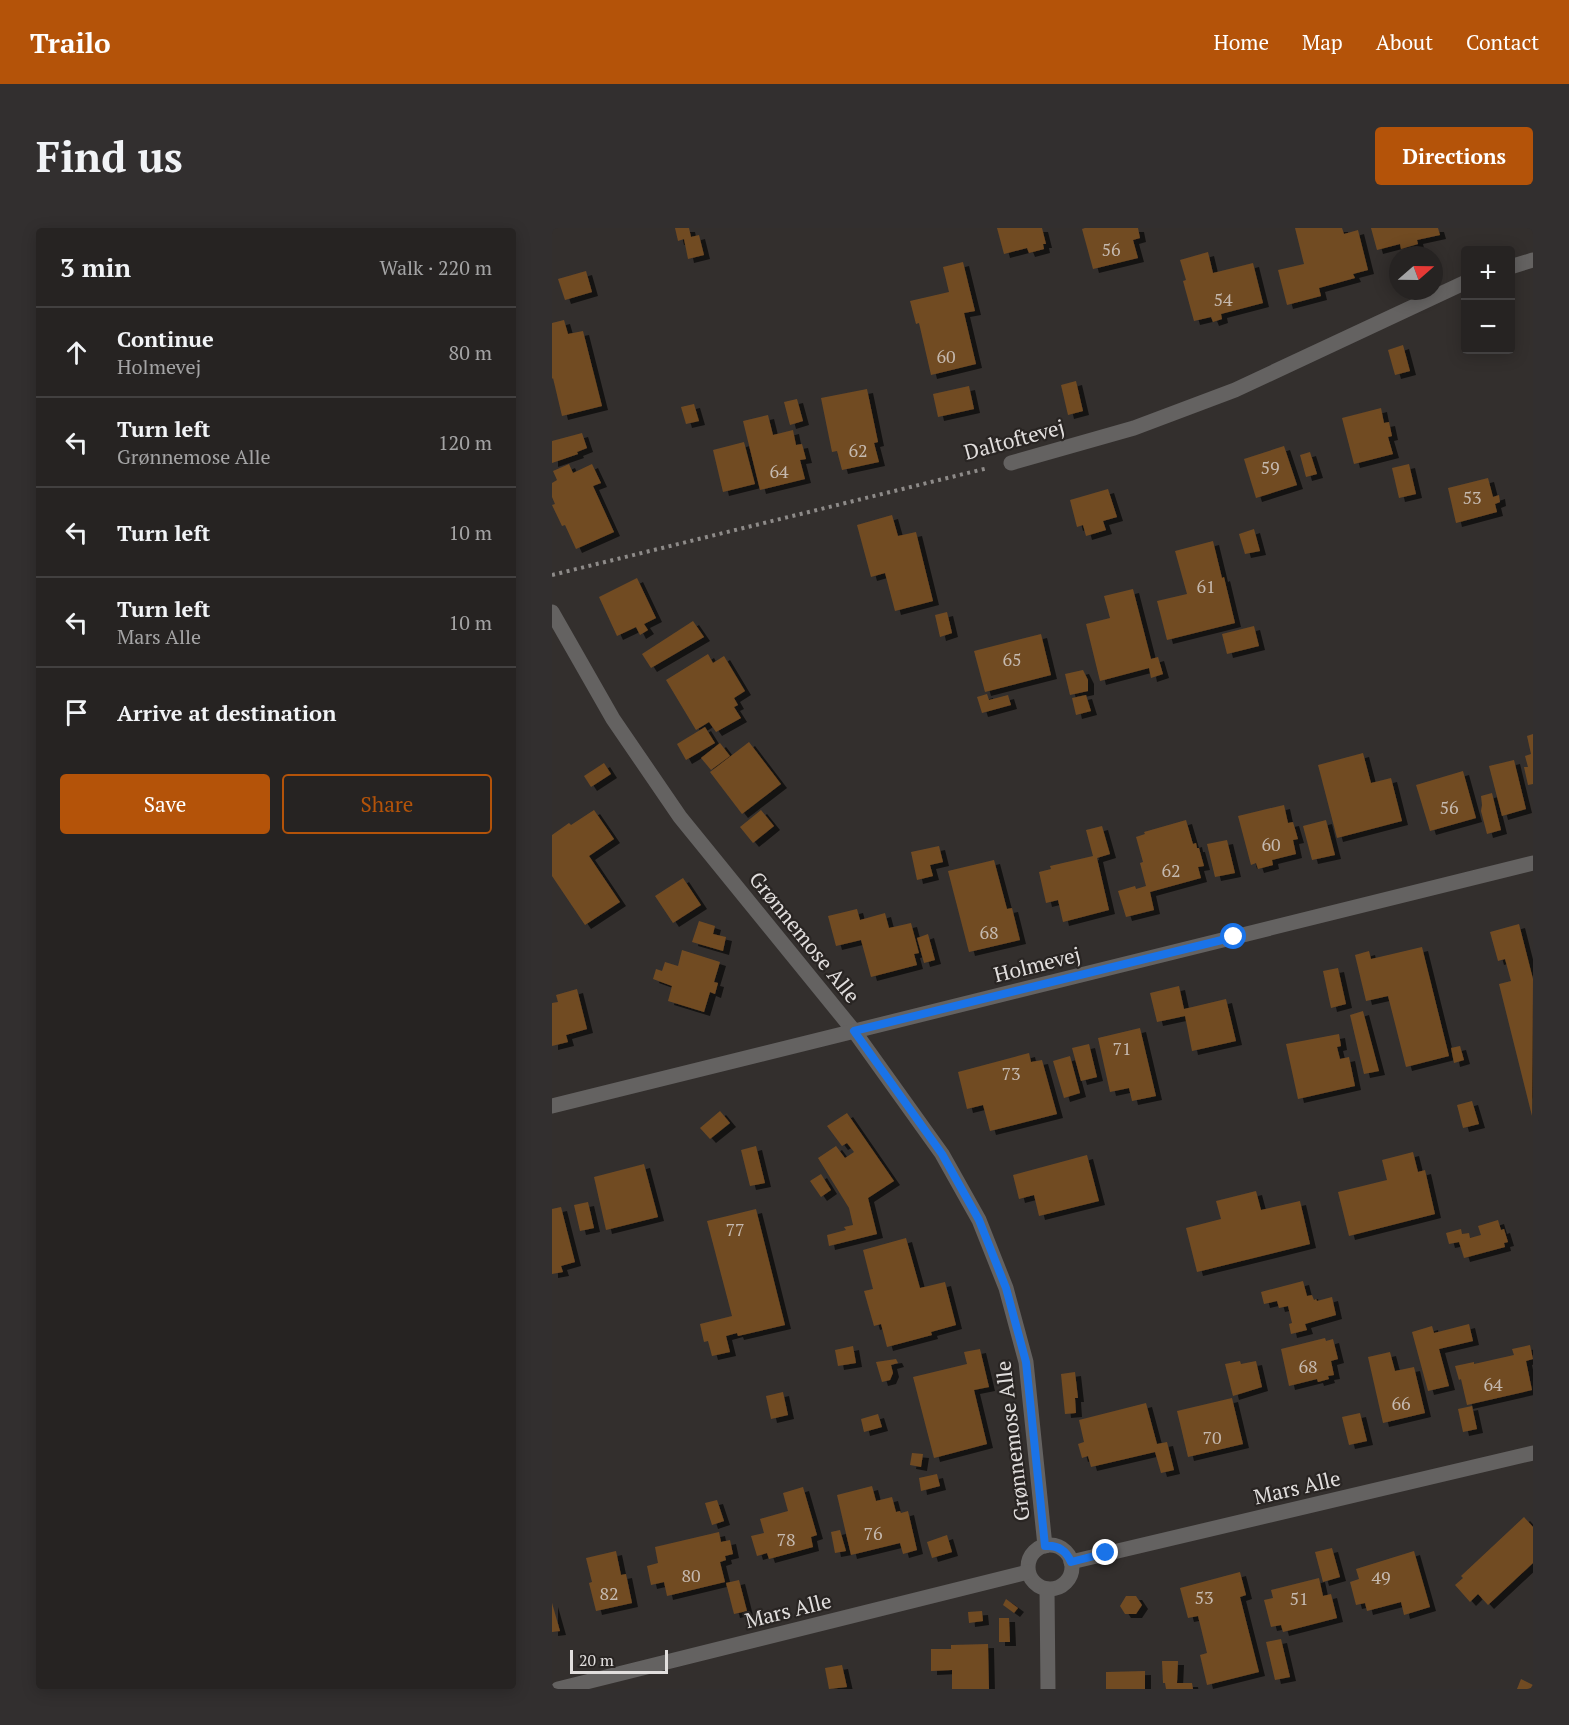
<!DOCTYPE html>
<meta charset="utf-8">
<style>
body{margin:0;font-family:"PT Serif",serif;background:#322f2f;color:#f1f3f6}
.controls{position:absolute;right:18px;top:18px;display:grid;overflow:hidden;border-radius:6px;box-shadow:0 3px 15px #0003}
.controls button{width:54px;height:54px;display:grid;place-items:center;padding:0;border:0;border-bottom:2px solid #424040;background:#262322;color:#f1f3f6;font:30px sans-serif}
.compass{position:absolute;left:837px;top:18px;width:54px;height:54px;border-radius:50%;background:#262322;box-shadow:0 3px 15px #0003;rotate:70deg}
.scale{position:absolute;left:18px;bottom:15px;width:98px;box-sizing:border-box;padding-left:6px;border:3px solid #e1dedd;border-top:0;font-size:16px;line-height:21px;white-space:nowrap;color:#e1dedd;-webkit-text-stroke:4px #292523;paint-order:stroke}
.stop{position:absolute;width:18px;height:18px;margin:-14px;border:4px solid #1a73e8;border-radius:50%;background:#fff}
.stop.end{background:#1a73e8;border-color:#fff;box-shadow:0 2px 6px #0008}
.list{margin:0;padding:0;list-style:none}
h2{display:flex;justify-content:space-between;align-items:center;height:78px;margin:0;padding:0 24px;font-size:26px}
h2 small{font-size:20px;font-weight:400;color:#a4a4a5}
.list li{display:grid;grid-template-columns:39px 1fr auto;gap:18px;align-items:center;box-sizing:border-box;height:90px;padding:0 24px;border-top:2px solid #424040}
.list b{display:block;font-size:22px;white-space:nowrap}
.list p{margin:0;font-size:20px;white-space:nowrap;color:#a4a4a5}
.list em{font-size:20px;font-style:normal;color:#a4a4a5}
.actions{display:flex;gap:12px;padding:18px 24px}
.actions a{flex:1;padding:14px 0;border:2px solid #b45309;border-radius:6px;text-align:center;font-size:21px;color:#b45309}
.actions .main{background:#b45309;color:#fff}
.icon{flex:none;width:33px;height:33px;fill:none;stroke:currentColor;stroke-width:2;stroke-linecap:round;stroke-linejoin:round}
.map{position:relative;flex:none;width:981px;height:1461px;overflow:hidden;border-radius:6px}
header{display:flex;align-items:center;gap:36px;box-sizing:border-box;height:84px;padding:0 30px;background:#b45309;color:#fff}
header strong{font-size:28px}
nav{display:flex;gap:33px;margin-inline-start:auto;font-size:21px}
.intro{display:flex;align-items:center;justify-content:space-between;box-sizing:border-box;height:144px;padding:0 36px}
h1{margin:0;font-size:42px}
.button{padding:15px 27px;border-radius:6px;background:#b45309;color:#fff;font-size:21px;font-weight:700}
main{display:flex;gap:36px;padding:0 36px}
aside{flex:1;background:#262322;border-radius:6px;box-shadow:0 3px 15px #0003}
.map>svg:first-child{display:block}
</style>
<header>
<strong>Trailo</strong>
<nav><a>Home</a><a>Map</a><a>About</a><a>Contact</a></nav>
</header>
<div class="intro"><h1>Find us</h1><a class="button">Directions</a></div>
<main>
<aside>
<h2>3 min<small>Walk · 220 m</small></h2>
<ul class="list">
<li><svg class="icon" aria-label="ahead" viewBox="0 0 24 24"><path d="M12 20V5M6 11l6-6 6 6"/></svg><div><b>Continue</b><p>Holmevej</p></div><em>80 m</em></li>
<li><svg class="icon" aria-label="left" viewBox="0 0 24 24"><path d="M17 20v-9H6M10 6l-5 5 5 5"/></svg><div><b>Turn left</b><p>Grønnemose Alle</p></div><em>120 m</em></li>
<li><svg class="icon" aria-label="left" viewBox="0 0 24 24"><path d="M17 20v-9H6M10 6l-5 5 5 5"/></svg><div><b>Turn left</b></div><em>10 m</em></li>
<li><svg class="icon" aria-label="left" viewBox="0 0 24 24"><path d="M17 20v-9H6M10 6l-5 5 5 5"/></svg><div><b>Turn left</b><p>Mars Alle</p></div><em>10 m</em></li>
<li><svg class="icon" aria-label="arrive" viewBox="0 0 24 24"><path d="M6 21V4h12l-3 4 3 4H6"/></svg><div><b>Arrive at destination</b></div></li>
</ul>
<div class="actions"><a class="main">Save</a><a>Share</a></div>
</aside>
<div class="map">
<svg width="981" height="1461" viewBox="0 0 981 1461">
<defs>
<filter id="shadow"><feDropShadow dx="6" dy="4" stdDeviation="0" flood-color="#0009"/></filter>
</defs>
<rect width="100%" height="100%" fill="#332f2d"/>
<!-- building -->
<g fill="#714b24" filter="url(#shadow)">
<polygon points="123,0 137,0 139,9 147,7 152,27 136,31 132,11 126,13"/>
<polygon points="445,0 490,0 494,16 491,16 492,21 477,25 475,20 452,26"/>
<polygon points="533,0 586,0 588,10 581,12 586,30 541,41 530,1"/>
<polygon points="743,0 790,0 792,6 806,2 816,42 801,46 803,50 767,60 769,68 735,77 726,42 752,36"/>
<polygon points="819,0 886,0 888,7 865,12 866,16 849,21 848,16 825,22"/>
<polygon points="656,24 661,45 701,35 711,75 669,86 670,91 661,94 659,89 642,93 631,53 634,52 628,32"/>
<polygon points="411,34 423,83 412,85 424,136 379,147 367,95 364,96 358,73 397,64 391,39"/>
<polygon points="34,43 40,64 13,72 6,51"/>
<polygon points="12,92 16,106 31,103 50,178 10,188 1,150 0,151 0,95"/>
<polygon points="851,117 858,143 843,147 836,122"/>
<polygon points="524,153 531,183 516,187 509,157"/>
<polygon points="417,158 422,181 386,189 381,166"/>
<polygon points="315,161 326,214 322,215 327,234 290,242 285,223 280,224 269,170"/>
<polygon points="245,171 251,193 238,197 232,174"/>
<polygon points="142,176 147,193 134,196 129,179"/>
<polygon points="829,180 832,195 837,194 840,208 836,209 841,226 802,236 790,190"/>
<polygon points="216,187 221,207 241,202 244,217 250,216 254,231 248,232 253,251 208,262 191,193"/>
<polygon points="30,205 35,220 25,224 26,226 0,235 0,213"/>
<polygon points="192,214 203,256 171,264 161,222"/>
<polygon points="732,218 745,257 704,270 692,231"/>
<polygon points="758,224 765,246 754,249 748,227"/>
<polygon points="17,236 21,245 40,236 49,255 41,258 62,304 24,321 13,297 10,298 0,277 3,276 0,269 0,255 5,252 1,243"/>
<polygon points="857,236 864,266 847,270 840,240"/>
<polygon points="936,250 941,269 947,267 948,274 943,276 945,284 904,295 896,260"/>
<polygon points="556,261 565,289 551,293 554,302 534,308 531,297 525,299 518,272"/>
<polygon points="340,287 346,308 364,304 381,373 343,383 333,345 319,349 305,297"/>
<polygon points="702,301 708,323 693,326 687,306"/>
<polygon points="661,313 670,350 672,349 683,395 615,412 605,373 635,366 623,323"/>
<polygon points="85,350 104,390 92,396 96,402 88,407 84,399 65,408 47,369"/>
<polygon points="581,361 599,431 606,429 611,446 599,450 597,440 548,453 534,396 558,390 552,368"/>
<polygon points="395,384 400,405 388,409 383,387"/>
<polygon points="141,393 152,409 99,440 90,426"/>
<polygon points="702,398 707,418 675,426 670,406"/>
<polygon points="489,406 499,447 433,464 422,423"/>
<polygon points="156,426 161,435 172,428 193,463 182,470 186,477 182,479 189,490 164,504 157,494 144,502 114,452"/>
<polygon points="531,442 536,452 536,463 518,467 513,446"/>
<polygon points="435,466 437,472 456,467 459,477 430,485 425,469"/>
<polygon points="534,467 539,483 524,487 520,470"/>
<polygon points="153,499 163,515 134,532 125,516"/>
<polygon points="981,506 981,556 976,557 972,539 976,539 973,528 979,526 975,508"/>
<polygon points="197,514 229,556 190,586 158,544"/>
<polygon points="168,515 178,528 159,542 149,530"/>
<polygon points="811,525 819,555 839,550 850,593 785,610 766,537"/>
<polygon points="962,532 974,581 950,588 937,538"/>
<polygon points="52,535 59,546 39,559 32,548"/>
<polygon points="911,543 924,590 878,603 864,557"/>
<polygon points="940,565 949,602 935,606 929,583 930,577 929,568"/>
<polygon points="732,577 736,595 741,594 746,611 741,612 744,626 720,632 721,637 706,641 704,635 699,637 686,588"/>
<polygon points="42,582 62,611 37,628 68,674 33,697 0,648 0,607 17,595 19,597"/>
<polygon points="209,582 222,598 201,615 188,599"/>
<polygon points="634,592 641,616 644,615 645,620 647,620 652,638 646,639 649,650 598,664 602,682 574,689 566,663 583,658 584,661 594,658 588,635 591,634 584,609 593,606 592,604"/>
<polygon points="774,592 783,627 760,632 751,598"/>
<polygon points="550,598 558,626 545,630 557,682 511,694 506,672 494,675 487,644 499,641 498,638 541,628 534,602"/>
<polygon points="675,612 683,645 663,649 655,616"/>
<polygon points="387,618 391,634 378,637 381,648 365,652 359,624"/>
<polygon points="442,632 455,681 460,680 468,712 417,724 396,643"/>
<polygon points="131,650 149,677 121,695 103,668"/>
<polygon points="305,681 308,692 333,685 337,700 359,695 367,725 362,726 365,737 319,749 309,712 284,718 276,688"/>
<polygon points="147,693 163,698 161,706 174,709 171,723 140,714"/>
<polygon points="967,696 981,751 980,888 947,756 959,753 953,731 946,733 938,704"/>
<polygon points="376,706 383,732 372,735 365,710"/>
<polygon points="870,719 897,828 854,839 836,768 814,773 803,727 817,723 819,731"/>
<polygon points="130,722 168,734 162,754 166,755 163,766 158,764 152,784 116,773 120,758 101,751 104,741 110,743 113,734 126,738"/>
<polygon points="786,740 794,776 779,780 771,743"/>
<polygon points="627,758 632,781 674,771 684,813 640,823 633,788 605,794 598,765"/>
<polygon points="25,761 35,801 14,807 16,814 0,818 0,775 6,774 4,767"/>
<polygon points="811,783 827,843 812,846 798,787"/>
<polygon points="588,800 604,868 580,873 577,860 558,864 546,810"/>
<polygon points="787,806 789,818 785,819 788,831 797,829 803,858 746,871 734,816"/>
<polygon points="537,816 545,849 529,853 520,820"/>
<polygon points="908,818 912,832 902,835 899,820"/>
<polygon points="477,825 479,834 490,832 505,886 438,903 431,877 415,881 406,844"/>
<polygon points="518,828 528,865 512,870 501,833"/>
<polygon points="920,873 927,896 911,900 905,877"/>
<polygon points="168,883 178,895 158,911 148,900"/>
<polygon points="295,885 342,953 316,970 325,1006 277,1018 275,1007 294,1002 292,999 301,997 297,980 266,930 284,918 293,930 302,924 295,915 290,918 275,898"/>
<polygon points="204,918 213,955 198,958 189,922"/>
<polygon points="861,924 866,944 873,942 883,986 797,1008 786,964 835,952 830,932"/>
<polygon points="535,927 547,973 487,988 482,967 467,971 461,947"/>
<polygon points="92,936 106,989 54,1002 42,949"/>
<polygon points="269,946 279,962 269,969 258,953"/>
<polygon points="704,963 709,982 748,973 758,1016 645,1044 634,1000 669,991 664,973"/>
<polygon points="36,974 42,1000 28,1003 22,977"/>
<polygon points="9,979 23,1034 9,1038 11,1044 0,1046 0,981"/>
<polygon points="204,981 233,1097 186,1108 185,1105 174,1108 178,1124 160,1128 156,1113 152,1114 148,1096 180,1088 155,993"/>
<polygon points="946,992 949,1002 952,1001 956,1014 952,1015 953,1019 912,1030 907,1014 897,1016 894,1005 909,1001 910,1006 917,1005 918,1010 929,1007 926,998"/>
<polygon points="354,1010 368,1060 393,1054 404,1097 379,1104 380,1107 335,1119 329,1096 322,1098 312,1063 321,1061 311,1022"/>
<polygon points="751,1053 755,1068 760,1067 762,1072 764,1071 765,1073 780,1069 784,1087 753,1096 755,1102 739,1106 737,1096 740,1095 736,1078 727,1080 725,1073 712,1076 709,1064"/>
<polygon points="917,1096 921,1113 887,1121 897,1158 876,1163 860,1104 880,1098 882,1105"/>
<polygon points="773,1110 774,1113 781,1111 786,1131 779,1133 782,1147 776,1148 777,1151 766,1154 765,1151 737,1158 729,1121"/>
<polygon points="978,1117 981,1131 974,1133 980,1162 915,1177 909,1151 907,1152 903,1138 922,1134 922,1136 962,1127 960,1121"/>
<polygon points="301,1118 304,1135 286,1138 283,1122"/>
<polygon points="428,1121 437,1159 422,1162 435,1216 382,1230 361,1149 415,1136 412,1124"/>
<polygon points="838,1124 843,1143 862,1139 873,1185 831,1195 816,1129"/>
<polygon points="344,1131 346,1135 339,1137 341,1145 338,1152 330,1154 324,1134"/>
<polygon points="688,1133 689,1136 704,1133 710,1159 681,1168 673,1136"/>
<polygon points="523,1144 526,1170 523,1170 524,1185 513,1186 509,1146"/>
<polygon points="231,1164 236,1187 219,1191 214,1168"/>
<polygon points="680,1170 691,1216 636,1229 625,1183"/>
<polygon points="594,1175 605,1216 615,1214 622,1242 609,1245 603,1224 539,1239 536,1228 530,1230 526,1216 532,1214 527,1192"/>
<polygon points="920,1178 925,1201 911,1204 906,1181"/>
<polygon points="808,1185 815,1213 797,1217 790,1189"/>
<polygon points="326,1186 330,1199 312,1204 309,1191"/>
<polygon points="360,1225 371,1226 369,1239 358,1237"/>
<polygon points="385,1246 388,1258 369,1263 367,1250"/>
<polygon points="320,1258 324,1273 340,1269 344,1284 348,1283 349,1285 356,1283 365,1322 351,1326 348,1315 299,1327 285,1267"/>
<polygon points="251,1259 265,1307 259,1309 261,1319 217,1331 215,1325 205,1328 199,1308 212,1305 208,1291 236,1283 231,1265"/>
<polygon points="165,1272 172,1293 160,1297 153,1275"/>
<polygon points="972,1289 981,1299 981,1335 936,1377 926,1366 918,1374 903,1357 911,1350 909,1348"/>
<polygon points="288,1302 294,1323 283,1325 279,1304"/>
<polygon points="167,1304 169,1314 178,1312 181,1326 173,1328 174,1332 168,1334 173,1354 115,1368 112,1354 99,1357 95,1338 106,1335 103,1319"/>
<polygon points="395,1307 400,1324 380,1330 375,1314"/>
<polygon points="780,1320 788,1349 771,1354 763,1324"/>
<polygon points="64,1323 69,1347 74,1346 80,1375 44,1383 37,1355 40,1354 34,1330"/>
<polygon points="862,1323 878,1379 852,1387 849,1374 815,1383 813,1375 804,1377 798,1354 807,1351 804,1341"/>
<polygon points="688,1344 694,1367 688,1369 707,1444 655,1457 648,1427 655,1425 646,1388 636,1390 628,1360"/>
<polygon points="767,1350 771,1368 779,1366 785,1390 731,1404 729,1397 719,1399 712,1372 721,1370 719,1362"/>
<polygon points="187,1352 195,1383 182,1386 174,1355"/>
<polygon points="574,1368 584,1368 590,1377 584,1386 573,1386 568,1378"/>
<polygon points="454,1371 466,1380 462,1385 451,1377"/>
<polygon points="0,1375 8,1403 0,1404"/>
<polygon points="430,1383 431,1393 417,1395 416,1384"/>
<polygon points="447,1390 457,1390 458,1414 447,1414"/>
<polygon points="729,1411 738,1449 723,1452 714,1414"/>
<polygon points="436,1416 437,1461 400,1461 400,1442 379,1443 379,1421 399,1421 399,1417"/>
<polygon points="610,1433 626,1433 625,1455 640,1455 641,1461 614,1461 613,1455 611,1455"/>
<polygon points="290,1437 295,1459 277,1461 273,1440"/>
<polygon points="593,1443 593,1461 554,1461 554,1444"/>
<polygon points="969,1451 981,1457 981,1461 965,1461"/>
</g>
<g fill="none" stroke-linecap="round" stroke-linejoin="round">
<!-- path -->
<polyline stroke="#8e8b89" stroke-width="4" stroke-dasharray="3 4.5" stroke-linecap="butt" points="0,347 436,240"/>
<!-- minor -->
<g stroke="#646261" stroke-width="15">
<polyline points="958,39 981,32"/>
<polyline points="459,235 582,200 683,162 914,54"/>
<polyline points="0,384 61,491 128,589 302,803 390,926 427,992 454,1060 474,1134 493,1318"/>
<polyline points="0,878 981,635"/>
<circle cx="498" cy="1339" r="22"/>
<polyline points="519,1334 981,1225"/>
<polyline points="495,1361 496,1461"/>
<polyline points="6,1461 476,1344"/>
</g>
</g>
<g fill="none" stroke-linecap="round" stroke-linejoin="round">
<!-- route -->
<path stroke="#1a73e8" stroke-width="8" d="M554,1325L519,1334C514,1322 505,1317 493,1318L474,1134L454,1060L427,992L390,926L302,803L682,709"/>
</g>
<g text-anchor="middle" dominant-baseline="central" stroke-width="4.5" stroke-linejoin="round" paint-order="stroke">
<!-- number labels -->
<g font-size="18" fill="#c5b9af">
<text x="559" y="21">56</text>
<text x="671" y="71">54</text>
<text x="394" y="128">60</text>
<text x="306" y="222">62</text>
<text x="718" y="239">59</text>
<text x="227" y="243">64</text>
<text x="920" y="269">53</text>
<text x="654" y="358">61</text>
<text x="460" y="431">65</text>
<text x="897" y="579">56</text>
<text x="719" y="616">60</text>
<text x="619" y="642">62</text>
<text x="437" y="704">68</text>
<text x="570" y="820">71</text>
<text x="459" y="845">73</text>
<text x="183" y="1001">77</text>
<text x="756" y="1138">68</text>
<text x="941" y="1156">64</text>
<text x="849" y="1175">66</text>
<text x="660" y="1209">70</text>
<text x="321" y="1305">76</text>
<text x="234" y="1311">78</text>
<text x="139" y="1347">80</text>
<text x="829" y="1349">49</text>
<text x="57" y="1365">82</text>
<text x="652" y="1369">53</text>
<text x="747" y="1370">51</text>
</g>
<!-- street labels -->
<g font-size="21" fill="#e1dedd" stroke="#292523">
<text transform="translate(462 211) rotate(-15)">Daltoftevej</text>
<text transform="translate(253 709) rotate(51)">Grønnemose Alle</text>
<text transform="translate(485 736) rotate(-14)">Holmevej</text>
<text transform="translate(460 1213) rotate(-97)">Grønnemose Alle</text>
<text transform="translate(745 1259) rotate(-13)">Mars Alle</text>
<text transform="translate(236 1382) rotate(-14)">Mars Alle</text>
</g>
</g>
</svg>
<div class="controls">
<button>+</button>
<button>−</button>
</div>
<svg class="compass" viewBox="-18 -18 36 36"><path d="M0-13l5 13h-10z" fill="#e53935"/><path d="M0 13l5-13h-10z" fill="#a4a4a5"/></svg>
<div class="scale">20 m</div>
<div class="stop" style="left:682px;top:709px"></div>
<div class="stop end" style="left:554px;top:1325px"></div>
</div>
</main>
